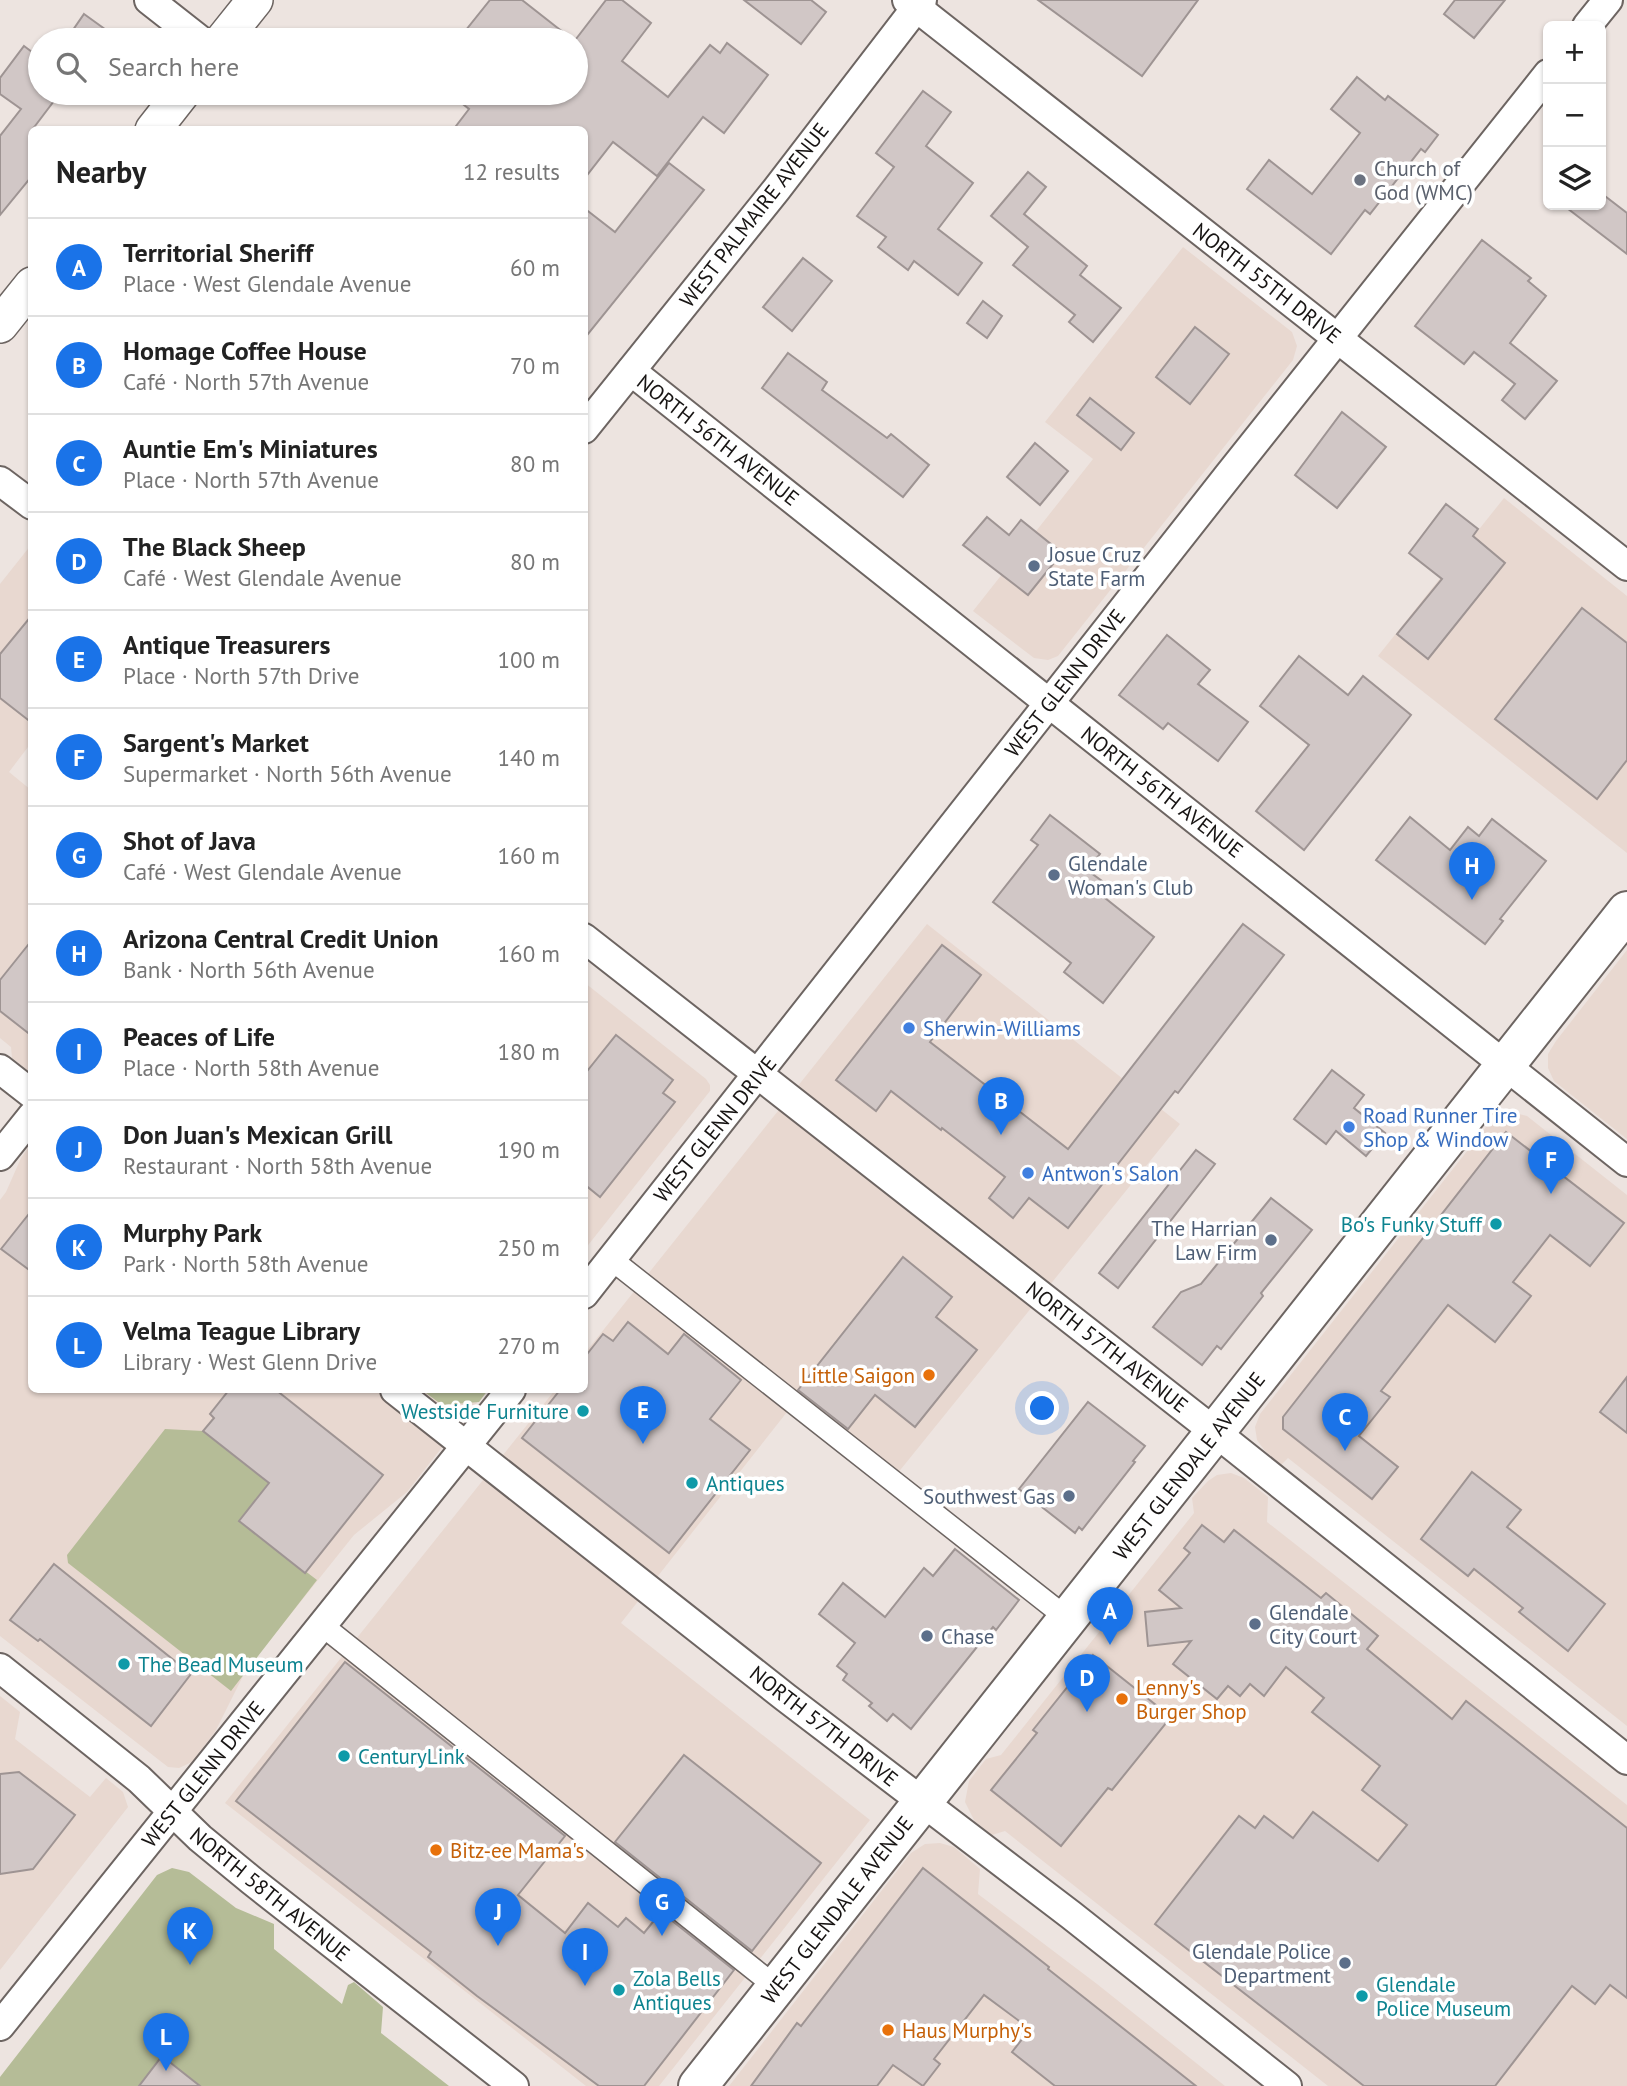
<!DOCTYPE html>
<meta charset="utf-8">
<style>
body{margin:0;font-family:"PT Sans",sans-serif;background:#f2f2f2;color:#222}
.controls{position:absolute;right:21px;top:21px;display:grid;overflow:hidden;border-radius:10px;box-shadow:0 2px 5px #0004}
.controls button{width:63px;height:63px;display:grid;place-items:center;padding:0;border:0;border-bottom:2px solid #e0e0e0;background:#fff;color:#222;font:35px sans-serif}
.you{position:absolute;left:1043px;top:1409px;width:24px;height:24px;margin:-18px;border:5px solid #fff;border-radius:50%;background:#1a73e8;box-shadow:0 0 0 10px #1a73e833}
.badge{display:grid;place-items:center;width:46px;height:46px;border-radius:50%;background:#1a73e8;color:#fff;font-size:23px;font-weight:700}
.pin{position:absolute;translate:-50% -58px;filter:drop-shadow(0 2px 4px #0008)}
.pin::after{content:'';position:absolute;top:37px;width:24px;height:21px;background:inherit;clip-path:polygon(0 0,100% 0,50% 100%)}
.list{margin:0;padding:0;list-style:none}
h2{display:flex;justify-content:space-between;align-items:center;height:91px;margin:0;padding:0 28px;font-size:30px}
h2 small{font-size:23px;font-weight:400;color:#767676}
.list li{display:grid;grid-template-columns:46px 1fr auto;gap:21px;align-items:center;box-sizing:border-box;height:98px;padding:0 28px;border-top:2px solid #e0e0e0}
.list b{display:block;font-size:26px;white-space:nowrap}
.list p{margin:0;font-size:23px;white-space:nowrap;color:#767676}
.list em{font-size:23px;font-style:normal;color:#767676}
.icon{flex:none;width:38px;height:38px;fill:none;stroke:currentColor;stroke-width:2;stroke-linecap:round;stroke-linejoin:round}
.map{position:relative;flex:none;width:1627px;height:2086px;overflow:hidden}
.search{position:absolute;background:#fff;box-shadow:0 2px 5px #0004;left:28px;top:28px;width:560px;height:77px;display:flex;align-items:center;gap:18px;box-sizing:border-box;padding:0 24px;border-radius:38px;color:#767676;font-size:26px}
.panel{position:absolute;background:#fff;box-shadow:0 2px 5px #0004;left:28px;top:126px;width:560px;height:1267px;border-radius:10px}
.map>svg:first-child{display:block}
</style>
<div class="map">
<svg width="1627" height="2086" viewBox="0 0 1627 2086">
<rect width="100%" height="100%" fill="#ede4e0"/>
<!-- built -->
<g fill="#e8d8d0">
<polygon points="1183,247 1292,332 1297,346 1293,360 1058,656 1048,660 1034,658 973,611 1093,459 1045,422"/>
<polygon points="1504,498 1627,596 1627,853 1378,656"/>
<polygon points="31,545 31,743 9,772 31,790 31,1070 27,1070 12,1058 11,1047 0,1038 0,584"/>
<polygon points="927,924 1180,1124 897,1474 798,1398 621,1623 870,1820 659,2086 586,2086 225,1803 555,1390 584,1390 585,1353"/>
<polygon points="1627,950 1627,1139 1554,1081 1548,1068 1548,1054 1556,1041"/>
<polygon points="585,983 706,1079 710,1085 710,1091 585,1249"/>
<polygon points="1515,1113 1527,1116 1627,1195 1627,1726 1288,1458 1281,1465 1265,1451 1257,1440 1255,1427 1260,1414 1486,1127 1501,1116"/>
<polygon points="31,1144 32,1390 487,1390 407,1492 354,1535 246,1670 215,1732 192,1762 179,1768 168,1767 0,1636 0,1200 6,1192 21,1158"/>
<polygon points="1231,1473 1244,1478 1268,1497 1267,1522 1627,1805 1627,2086 1328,2086 1005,1831 992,1835 975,1822 965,1802 969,1781 986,1759 1001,1755 1194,1513 1192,1498 1208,1481 1217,1475"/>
<polygon points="0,1696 20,1712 15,1739 90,1797 106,1778 123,1792 128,1807 0,1970"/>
<polygon points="940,1843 954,1847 980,1869 978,1894 1097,1984 1225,2086 729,2086 911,1853 925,1844"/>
</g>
<!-- green -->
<g fill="#b5bc97">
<polygon points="422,1390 488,1390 479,1402 442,1405"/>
<polygon points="165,1429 203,1431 269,1483 239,1521 317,1580 231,1691 68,1563 67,1555"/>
<polygon points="172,1868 189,1872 236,1908 274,1924 274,1949 342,2004 348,1985 354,1982 383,2007 381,2033 449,2086 200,2086 162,2056 139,2086 0,2086 0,2077 157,1875"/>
</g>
<!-- building -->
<g fill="#d1c7c6" stroke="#9e9493" stroke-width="2">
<polygon points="490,0 522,0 573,40 458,40"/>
<polygon points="606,0 622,0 651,23 622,61 668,97 710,45 720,53 727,43 768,75 724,133 703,117 657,176 613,142 584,179 584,130 453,130 469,109 449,93 576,93 576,39"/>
<polygon points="744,0 811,0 826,12 801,44"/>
<polygon points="1038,0 1198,0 1142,76"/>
<polygon points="1455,0 1505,0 1474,38 1444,14"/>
<polygon points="84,14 120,40 66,40"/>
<polygon points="24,46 40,58 40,93 60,93 32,130 32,176 0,215 0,136 21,109 0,94 0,78"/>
<polygon points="1357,77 1385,100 1388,96 1438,135 1425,152 1421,149 1370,214 1365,210 1331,254 1247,189 1269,160 1312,194 1360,133 1331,109"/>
<polygon points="923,91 951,112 926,146 973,183 938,229 982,263 958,295 914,261 908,270 878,247 886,237 857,216 894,167 876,153"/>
<polygon points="669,163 704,190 584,339 584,208 615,232"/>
<polygon points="1028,172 1046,187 1024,214 1087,266 1080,275 1121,308 1093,342 1069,322 1075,315 1013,265 1028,247 991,216"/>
<polygon points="1601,193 1627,213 1627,254 1563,205 1601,205"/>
<polygon points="1482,240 1531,278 1528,281 1546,296 1510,343 1557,381 1525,419 1502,400 1515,384 1474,352 1464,364 1415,326"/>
<polygon points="803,258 832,281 792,331 763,307"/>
<polygon points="983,301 1002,316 987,338 967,323"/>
<polygon points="1195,327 1229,354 1190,404 1156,377"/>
<polygon points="788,353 827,382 822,390 887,438 891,434 929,465 903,497 762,388"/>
<polygon points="1090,398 1134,433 1121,450 1077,415"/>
<polygon points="1342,412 1386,447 1337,508 1295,475"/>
<polygon points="1035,443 1068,471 1040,505 1007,477"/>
<polygon points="1446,504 1478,529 1473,536 1505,563 1428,659 1397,634 1442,579 1409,553"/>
<polygon points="987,517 1009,535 1021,520 1062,553 1028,595 963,545"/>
<polygon points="1582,608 1627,643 1627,760 1597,799 1495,719"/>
<polygon points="32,615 32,723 0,698 0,654"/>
<polygon points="1167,635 1210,670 1198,684 1248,722 1218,761 1168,723 1163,729 1119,695"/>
<polygon points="1299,656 1348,695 1363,676 1411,715 1304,850 1256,811 1309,745 1260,706"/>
<polygon points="1050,815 1100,854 1087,870 1102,881 1095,890 1154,937 1103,1003 1064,972 1071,963 993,902 1038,845 1031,840"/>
<polygon points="1410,817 1450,850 1468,827 1479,836 1492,819 1546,861 1500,919 1503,921 1485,944 1376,860"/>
<polygon points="1243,924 1284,955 1178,1093 1175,1091 1068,1228 1029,1198 1013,1218 989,1198 1005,1177 942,1128 941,1130 891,1091 876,1111 836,1080 942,945 981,975 930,1042 1068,1149"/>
<polygon points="32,940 32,1036 0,1011 0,980"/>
<polygon points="616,1035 673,1080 663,1093 675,1102 600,1197 584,1184 584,1075"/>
<polygon points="1332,1070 1364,1095 1354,1108 1385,1133 1366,1156 1336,1131 1326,1144 1294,1119"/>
<polygon points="1506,1132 1624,1223 1590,1266 1550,1235 1513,1282 1531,1296 1495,1342 1448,1305 1381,1391 1390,1397 1359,1436 1398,1467 1372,1499 1283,1429 1283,1417"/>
<polygon points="1196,1150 1215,1164 1118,1288 1099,1273"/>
<polygon points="1271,1198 1312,1230 1261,1293 1263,1296 1221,1349 1217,1346 1202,1365 1153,1327 1181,1292 1201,1284"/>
<polygon points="32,1210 32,1272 1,1249"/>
<polygon points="903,1257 952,1297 936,1317 977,1350 915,1427 875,1395 848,1429 798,1390"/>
<polygon points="628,1322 668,1354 684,1334 741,1380 710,1419 750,1450 669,1553 522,1438 560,1390 584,1390 584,1358 603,1334 613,1341"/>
<polygon points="1627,1377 1627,1433 1600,1412"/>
<polygon points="229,1390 276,1390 383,1475 305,1573 239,1521 269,1483 203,1431 214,1418 210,1414"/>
<polygon points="1088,1402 1145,1446 1133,1461 1135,1462 1082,1530 1079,1527 1075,1533 1019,1489"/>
<polygon points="1472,1472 1521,1510 1507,1527 1605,1604 1568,1651 1519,1612 1523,1608 1474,1569 1468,1576 1421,1539"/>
<polygon points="1202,1525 1224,1542 1234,1530 1321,1598 1326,1593 1378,1636 1367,1649 1452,1719 1466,1701 1627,1828 1627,1998 1610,1985 1595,2004 1572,1986 1495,2086 1364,2086 1155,1924 1239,1816 1255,1828 1264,1816 1293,1838 1313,1812 1378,1861 1407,1825 1362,1790 1380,1766 1312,1712 1324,1698 1286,1667 1264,1696 1250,1684 1240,1696 1228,1686 1217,1699 1173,1664 1191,1641 1148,1646 1145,1612 1181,1608 1159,1590 1190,1553 1184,1548"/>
<polygon points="955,1549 1019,1600 996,1630 993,1627 911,1729 893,1714 887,1721 869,1706 872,1703 843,1680 847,1674 837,1666 855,1643 819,1614 843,1583 885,1617 924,1568 933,1576"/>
<polygon points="54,1564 191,1674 151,1726 40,1639 38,1641 10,1620"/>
<polygon points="1093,1655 1171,1717 1112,1790 1108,1788 1061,1846 991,1790 1037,1733 1033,1730"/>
<polygon points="345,1662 565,1836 518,1895 565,1933 588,1903 618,1927 626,1918 644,1933 661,1912 734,1970 644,2086 599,2086 477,1996 428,1957 431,1952 236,1801"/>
<polygon points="684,1755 821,1863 752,1951 615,1842"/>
<polygon points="19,1772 75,1815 33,1869 0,1874 0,1774"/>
<polygon points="923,1868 1049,1967 1048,1969 1196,2086 1055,2086 1012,2052 1030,2029 984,1995 934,2059 940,2064 923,2086 893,2065 877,2086 751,2086 797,2023 801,2026"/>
<polygon points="162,2056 200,2086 139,2086"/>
</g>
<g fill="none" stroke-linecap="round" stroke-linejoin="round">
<defs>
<g id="pedestrian">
<polyline points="611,1259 1068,1619"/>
<polyline points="323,1626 776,1987"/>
</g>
<g id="minor">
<polyline points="149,0 200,40"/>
<polyline points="907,0 1627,566"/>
<polyline points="1587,26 1608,0"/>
<polyline points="631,371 1627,1162"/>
<polyline points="584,429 776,190 922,0"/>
<polyline points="0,481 32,505"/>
<polyline points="584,938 1215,1432 1627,1760"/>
<polyline points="0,1069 32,1094"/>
<polyline points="0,1156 32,1116"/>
<polyline points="584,1294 1228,476 1548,74"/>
<polyline points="395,1390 785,1697 1071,1915 1287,2086"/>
<polyline points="0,1668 139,1779 200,1838 251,1880 514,2086"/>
<polyline points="0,2026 511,1390"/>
</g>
<g id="tertiary">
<polyline points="223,40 255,0"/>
<polyline points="153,130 182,93"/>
<polyline points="0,325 32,285"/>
</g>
<polyline id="secondary" points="698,2086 1627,911"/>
</defs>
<!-- pedestrian casing -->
<use href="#pedestrian" stroke="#6d6562" stroke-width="24"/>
<!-- minor casing -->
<use href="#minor" stroke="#6d6562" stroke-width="32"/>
<!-- tertiary casing -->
<use href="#tertiary" stroke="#6d6562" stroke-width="38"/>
<!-- secondary casing -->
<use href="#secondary" stroke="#6d6562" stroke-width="42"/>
<!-- pedestrian -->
<use href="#pedestrian" stroke="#fff" stroke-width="21"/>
<!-- minor -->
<use href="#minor" stroke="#fff" stroke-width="28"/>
<!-- tertiary -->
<use href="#tertiary" stroke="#fff" stroke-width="35"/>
<!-- secondary -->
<use href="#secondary" stroke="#fff" stroke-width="38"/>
</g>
<!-- markers -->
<circle fill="#6b7280" stroke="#fff" stroke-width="2.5" cx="1360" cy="180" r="7"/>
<g fill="#5c6f8a" stroke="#fff" stroke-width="2.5">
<circle cx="1034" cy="566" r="7"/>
<circle cx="1054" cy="875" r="7"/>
<circle cx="1271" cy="1240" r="7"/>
<circle cx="1069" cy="1496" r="7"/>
<circle cx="1255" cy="1624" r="7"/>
<circle cx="927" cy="1636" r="7"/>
<circle cx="1345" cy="1963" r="7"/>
</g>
<g fill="#3f7fe0" stroke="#fff" stroke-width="2.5">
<circle cx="909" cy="1028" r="7"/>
<circle cx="1349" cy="1127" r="7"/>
<circle cx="1028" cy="1173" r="7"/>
</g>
<g fill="#0f9aa8" stroke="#fff" stroke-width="2.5">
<circle cx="1496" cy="1224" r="7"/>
<circle cx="583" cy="1411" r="7"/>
<circle cx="692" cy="1483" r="7"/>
<circle cx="124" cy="1664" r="7"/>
<circle cx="344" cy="1756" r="7"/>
<circle cx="619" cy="1990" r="7"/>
<circle cx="1362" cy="1996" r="7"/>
</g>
<g fill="#e8710a" stroke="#fff" stroke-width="2.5">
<circle cx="929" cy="1375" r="7"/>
<circle cx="1122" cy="1699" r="7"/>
<circle cx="436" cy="1850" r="7"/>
<circle cx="888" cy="2030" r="7"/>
</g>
<g text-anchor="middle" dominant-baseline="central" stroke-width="7" stroke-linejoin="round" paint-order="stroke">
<!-- worship labels -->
<g font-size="21" fill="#5b616d" stroke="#fff" text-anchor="start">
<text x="1374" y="168">Church of<tspan x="1374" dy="24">God (WMC)</tspan></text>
</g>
<!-- street labels -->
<g font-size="21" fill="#171413" stroke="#fff">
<text transform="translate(754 215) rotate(-52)">WEST PALMAIRE AVENUE</text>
<text transform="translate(1267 283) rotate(38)">NORTH 55TH DRIVE</text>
<text transform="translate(718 440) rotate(38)">NORTH 56TH AVENUE</text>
<text transform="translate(1065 683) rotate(-52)">WEST GLENN DRIVE</text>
<text transform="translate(1162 792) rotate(38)">NORTH 56TH AVENUE</text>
<text transform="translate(715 1129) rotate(-51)">WEST GLENN DRIVE</text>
<text transform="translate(1107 1347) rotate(38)">NORTH 57TH AVENUE</text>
<text transform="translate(1189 1466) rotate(-52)">WEST GLENDALE AVENUE</text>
<text transform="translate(824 1726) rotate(38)">NORTH 57TH DRIVE</text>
<text transform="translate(203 1774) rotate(-51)">WEST GLENN DRIVE</text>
<text transform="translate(270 1894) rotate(39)">NORTH 58TH AVENUE</text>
<text transform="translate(837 1910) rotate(-52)">WEST GLENDALE AVENUE</text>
</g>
<!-- service labels -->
<g font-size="21" fill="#4e5e75" stroke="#fff" text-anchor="start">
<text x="1048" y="554">Josue Cruz<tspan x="1048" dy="24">State Farm</tspan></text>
<text x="1068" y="863">Glendale<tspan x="1068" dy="24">Woman's Club</tspan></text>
<text x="1257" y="1228" text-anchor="end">The Harrian<tspan x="1257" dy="24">Law Firm</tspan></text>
<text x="1055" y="1496" text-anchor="end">Southwest Gas</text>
<text x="1269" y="1612">Glendale<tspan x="1269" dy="24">City Court</tspan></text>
<text x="941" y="1636">Chase</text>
<text x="1331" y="1951" text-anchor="end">Glendale Police<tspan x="1331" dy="24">Department</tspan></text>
</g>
<!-- shop labels -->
<g font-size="21" fill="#366cbe" stroke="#fff" text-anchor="start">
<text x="923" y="1028">Sherwin-Williams</text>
<text x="1363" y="1115">Road Runner Tire<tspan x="1363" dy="24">Shop &amp; Window</tspan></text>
<text x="1042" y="1173">Antwon's Salon</text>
</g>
<!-- culture labels -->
<g font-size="21" fill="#0d838f" stroke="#fff" text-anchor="start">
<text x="1482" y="1224" text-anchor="end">Bo's Funky Stuff</text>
<text x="569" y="1411" text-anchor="end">Westside Furniture</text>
<text x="706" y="1483">Antiques</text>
<text x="138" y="1664">The Bead Museum</text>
<text x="358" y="1756">CenturyLink</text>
<text x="633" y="1978">Zola Bells<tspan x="633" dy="24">Antiques</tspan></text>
<text x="1376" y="1984">Glendale<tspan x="1376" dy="24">Police Museum</tspan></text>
</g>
<!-- food labels -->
<g font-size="21" fill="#c56008" stroke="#fff" text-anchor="start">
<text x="915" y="1375" text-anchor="end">Little Saigon</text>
<text x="1136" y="1687">Lenny's<tspan x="1136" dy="24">Burger Shop</tspan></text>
<text x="450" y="1850">Bitz-ee Mama's</text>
<text x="902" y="2030">Haus Murphy's</text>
</g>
</g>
</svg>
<div class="controls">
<button>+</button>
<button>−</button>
<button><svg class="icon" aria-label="layers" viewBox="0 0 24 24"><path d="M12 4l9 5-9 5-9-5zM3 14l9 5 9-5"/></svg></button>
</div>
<div class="you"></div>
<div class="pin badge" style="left:1110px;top:1645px">A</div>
<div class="pin badge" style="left:1001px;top:1135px">B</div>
<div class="pin badge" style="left:1345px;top:1451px">C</div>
<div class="pin badge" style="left:1087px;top:1712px">D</div>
<div class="pin badge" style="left:643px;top:1444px">E</div>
<div class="pin badge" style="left:1551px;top:1194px">F</div>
<div class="pin badge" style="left:662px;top:1936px">G</div>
<div class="pin badge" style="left:1472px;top:900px">H</div>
<div class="pin badge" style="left:585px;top:1986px">I</div>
<div class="pin badge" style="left:498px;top:1946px">J</div>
<div class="pin badge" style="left:190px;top:1965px">K</div>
<div class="pin badge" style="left:166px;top:2071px">L</div>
<div class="search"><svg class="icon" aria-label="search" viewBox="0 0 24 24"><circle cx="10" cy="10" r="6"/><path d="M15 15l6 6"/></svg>Search here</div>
<section class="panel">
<h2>Nearby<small>12 results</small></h2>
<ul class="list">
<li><span class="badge">A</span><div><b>Territorial Sheriff</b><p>Place · West Glendale Avenue</p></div><em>60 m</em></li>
<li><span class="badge">B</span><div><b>Homage Coffee House</b><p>Café · North 57th Avenue</p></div><em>70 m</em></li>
<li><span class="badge">C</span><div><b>Auntie Em's Miniatures</b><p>Place · North 57th Avenue</p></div><em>80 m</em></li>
<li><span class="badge">D</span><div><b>The Black Sheep</b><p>Café · West Glendale Avenue</p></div><em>80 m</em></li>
<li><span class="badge">E</span><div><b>Antique Treasurers</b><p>Place · North 57th Drive</p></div><em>100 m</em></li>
<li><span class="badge">F</span><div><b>Sargent's Market</b><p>Supermarket · North 56th Avenue</p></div><em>140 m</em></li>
<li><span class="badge">G</span><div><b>Shot of Java</b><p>Café · West Glendale Avenue</p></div><em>160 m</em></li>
<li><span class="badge">H</span><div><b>Arizona Central Credit Union</b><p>Bank · North 56th Avenue</p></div><em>160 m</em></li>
<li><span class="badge">I</span><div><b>Peaces of Life</b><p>Place · North 58th Avenue</p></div><em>180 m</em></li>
<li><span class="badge">J</span><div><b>Don Juan's Mexican Grill</b><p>Restaurant · North 58th Avenue</p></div><em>190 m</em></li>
<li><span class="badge">K</span><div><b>Murphy Park</b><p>Park · North 58th Avenue</p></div><em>250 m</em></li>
<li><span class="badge">L</span><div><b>Velma Teague Library</b><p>Library · West Glenn Drive</p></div><em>270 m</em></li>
</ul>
</section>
</div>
